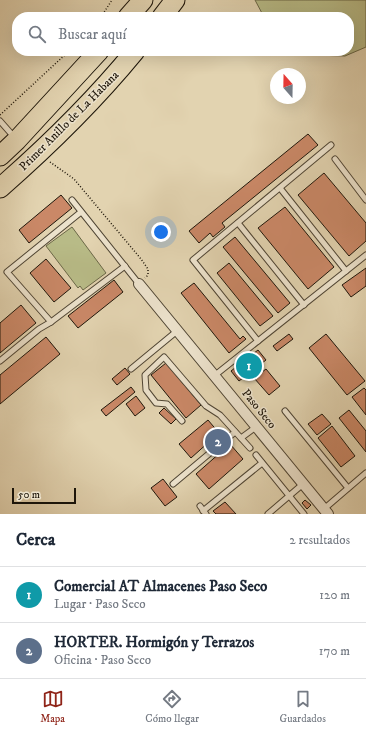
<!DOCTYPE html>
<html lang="es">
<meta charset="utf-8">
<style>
body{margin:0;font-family:"IM FELL DW Pica",serif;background:#f6f6f7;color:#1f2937}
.compass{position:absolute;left:270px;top:68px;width:36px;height:36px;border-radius:50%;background:#fff;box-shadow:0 4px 16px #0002;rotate:340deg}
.scale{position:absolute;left:12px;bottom:10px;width:64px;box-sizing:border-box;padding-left:4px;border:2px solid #1e160a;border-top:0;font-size:11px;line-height:14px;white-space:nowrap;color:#1e160a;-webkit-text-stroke:3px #ece2cc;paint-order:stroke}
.you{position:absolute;left:161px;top:232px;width:14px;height:14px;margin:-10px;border:3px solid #fff;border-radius:50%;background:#1a73e8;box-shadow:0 0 0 6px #1a73e833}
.badge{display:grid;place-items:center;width:26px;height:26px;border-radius:50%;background:#8f2418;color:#fff;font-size:13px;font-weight:700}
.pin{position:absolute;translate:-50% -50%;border:2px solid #fff;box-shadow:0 1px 4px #0006}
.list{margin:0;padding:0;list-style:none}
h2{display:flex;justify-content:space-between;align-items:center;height:52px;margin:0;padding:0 16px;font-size:17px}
h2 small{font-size:13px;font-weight:400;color:#747a83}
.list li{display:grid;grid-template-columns:26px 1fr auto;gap:12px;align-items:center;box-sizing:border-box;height:56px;padding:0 16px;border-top:1px solid #e0e1e3}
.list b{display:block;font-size:15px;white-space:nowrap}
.list p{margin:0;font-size:13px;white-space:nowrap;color:#747a83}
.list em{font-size:13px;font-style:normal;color:#747a83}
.icon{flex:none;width:22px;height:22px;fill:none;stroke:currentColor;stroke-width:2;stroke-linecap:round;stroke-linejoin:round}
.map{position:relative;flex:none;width:366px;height:514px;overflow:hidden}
.search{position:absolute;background:#fff;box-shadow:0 4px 16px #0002;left:12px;right:12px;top:12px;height:44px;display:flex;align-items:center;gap:10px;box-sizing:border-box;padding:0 14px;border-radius:16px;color:#747a83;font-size:15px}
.sheet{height:164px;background:#fff}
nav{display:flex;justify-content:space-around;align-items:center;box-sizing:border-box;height:56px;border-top:1px solid #e0e1e3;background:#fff;font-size:11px;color:#747a83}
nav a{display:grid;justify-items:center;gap:2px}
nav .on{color:#8f2418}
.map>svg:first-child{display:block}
</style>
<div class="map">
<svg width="366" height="514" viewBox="0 0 366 514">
<rect width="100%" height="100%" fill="#e2d3b0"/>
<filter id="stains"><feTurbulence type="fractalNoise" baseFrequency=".005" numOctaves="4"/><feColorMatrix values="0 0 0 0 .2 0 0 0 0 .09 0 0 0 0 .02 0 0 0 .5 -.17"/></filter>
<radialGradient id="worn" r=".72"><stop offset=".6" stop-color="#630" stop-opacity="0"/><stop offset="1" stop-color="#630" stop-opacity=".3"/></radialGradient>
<!-- green -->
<g fill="#b8bb87" stroke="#6b6848">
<polygon points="255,0 366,0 366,47 345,56 313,55 295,52 293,51 349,51 349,17 264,17"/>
<polygon points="72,227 106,273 83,290 80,286 78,288 46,246"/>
</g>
<!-- building -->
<g fill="#ca8867" stroke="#1e160a">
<polygon points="308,134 318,145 222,223 225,227 213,237 210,233 199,243 189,231"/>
<polygon points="324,173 366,223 366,241 349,256 298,195"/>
<polygon points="61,195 72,208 29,243 19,230"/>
<polygon points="285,207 334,267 308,289 258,228"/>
<polygon points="235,237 290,303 278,313 223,247"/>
<polygon points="46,259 71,288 54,302 30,273"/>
<polygon points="229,263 273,316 260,326 217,273"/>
<polygon points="366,268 366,286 351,297 342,285"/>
<polygon points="114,280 123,292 78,328 68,316"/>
<polygon points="194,283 240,339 243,336 246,339 229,353 181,293"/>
<polygon points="21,305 36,323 0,353 0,323"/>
<polygon points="289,334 293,339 277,351 273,346"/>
<polygon points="326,334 365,381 347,395 309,348"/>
<polygon points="46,337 60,354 0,404 0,375"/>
<polygon points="258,350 266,360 239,381 231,371"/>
<polygon points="166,363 201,405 186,418 151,375"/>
<polygon points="125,368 130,374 117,385 112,379"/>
<polygon points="266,369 280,386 269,395 254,378"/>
<polygon points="131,387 135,392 106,416 101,410"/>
<polygon points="364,388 366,390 366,415 352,397"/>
<polygon points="136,396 145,408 135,416 126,404"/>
<polygon points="164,408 176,419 171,424 159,413"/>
<polygon points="349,410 366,431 366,452 339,418"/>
<polygon points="322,414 331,424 317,435 308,424"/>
<polygon points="208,420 219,433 191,458 179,444"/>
<polygon points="332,426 355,456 341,467 318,438"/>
<polygon points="230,444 243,459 209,489 196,474"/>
<polygon points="163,479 177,497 165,506 151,488"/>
<polygon points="305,500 311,505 307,509 302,503"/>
<polygon points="225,502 236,514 216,514 213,511"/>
</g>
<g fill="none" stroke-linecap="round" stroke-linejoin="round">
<defs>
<g id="lane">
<polyline points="0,121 15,138"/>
<polyline points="335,159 366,200"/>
<polyline points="280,188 346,271"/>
<polyline points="72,200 139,284"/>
<polyline points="238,223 304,305"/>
<polyline points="51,322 7,272 81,212"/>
<polyline points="258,341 193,260 331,145"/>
<polyline points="0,361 39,329 51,322 125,266"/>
<polyline points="131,369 177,331"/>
<polyline points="214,376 366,255"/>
<polyline points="285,411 348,488"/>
<polyline points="182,421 167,404 156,403 146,390 145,375 164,357 206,406 220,415 250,448"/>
<polyline points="241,438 256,427"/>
<polyline points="256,455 304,514"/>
<polyline points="173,484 235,432"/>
<polyline points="200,506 206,514"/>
<polyline points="324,509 366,473"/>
<polyline points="203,511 262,463"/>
<polyline points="268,514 303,484"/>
</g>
<polyline id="street" points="139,284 328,514"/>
<g id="highway">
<polyline points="128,17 143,0"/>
<polyline points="162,17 175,0"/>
<polyline points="0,156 17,140 99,51"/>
<path d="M0,188C48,146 94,101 135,51"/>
</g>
</defs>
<!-- lane casing -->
<use href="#lane" stroke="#4f4534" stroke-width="7"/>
<!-- street casing -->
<use href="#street" stroke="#4f4534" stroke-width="12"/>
<!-- highway casing -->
<use href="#highway" stroke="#1e160a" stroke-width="21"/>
<!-- path -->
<g stroke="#1e160a" stroke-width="1.5" stroke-dasharray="1 2" stroke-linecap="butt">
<polyline points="101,17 112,0"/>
<polyline points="0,115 69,51"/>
<polyline points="50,162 74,179 141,259 148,269 148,275 145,278"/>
</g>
<!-- lane -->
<use href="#lane" stroke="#ece2cc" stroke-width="5"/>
<!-- street -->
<use href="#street" stroke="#ece2cc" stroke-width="10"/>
<!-- highway -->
<use href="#highway" stroke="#e2d3b0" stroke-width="19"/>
</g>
<g text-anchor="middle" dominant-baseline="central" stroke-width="3" stroke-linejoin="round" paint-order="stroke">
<!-- street labels -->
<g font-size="12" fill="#1e160a" stroke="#ece2cc">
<text transform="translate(69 121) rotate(-45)">Primer Anillo de La Habana</text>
<text transform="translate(259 409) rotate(51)">Paso Seco</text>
</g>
</g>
<rect width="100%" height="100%" filter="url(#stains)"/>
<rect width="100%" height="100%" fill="url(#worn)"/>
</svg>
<svg class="compass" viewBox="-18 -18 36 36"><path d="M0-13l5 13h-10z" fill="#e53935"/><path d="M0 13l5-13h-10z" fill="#747a83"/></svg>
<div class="scale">50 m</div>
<div class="you"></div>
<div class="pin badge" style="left:249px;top:366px;background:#0f9aa8">1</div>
<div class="pin badge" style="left:218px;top:442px;background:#5c6f8a">2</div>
<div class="search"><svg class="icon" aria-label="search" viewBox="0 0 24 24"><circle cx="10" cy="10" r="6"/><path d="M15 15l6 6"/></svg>Buscar aquí</div>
</div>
<section class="sheet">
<h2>Cerca<small>2 resultados</small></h2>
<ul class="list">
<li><span class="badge" style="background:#0f9aa8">1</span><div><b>Comercial AT Almacenes Paso Seco</b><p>Lugar · Paso Seco</p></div><em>120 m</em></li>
<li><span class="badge" style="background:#5c6f8a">2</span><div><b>HORTER. Hormigón y Terrazos</b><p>Oficina · Paso Seco</p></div><em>170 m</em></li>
</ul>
</section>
<nav>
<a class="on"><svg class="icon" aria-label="map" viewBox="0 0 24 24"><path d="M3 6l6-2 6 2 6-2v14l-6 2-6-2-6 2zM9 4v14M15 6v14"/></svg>Mapa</a>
<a><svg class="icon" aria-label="directions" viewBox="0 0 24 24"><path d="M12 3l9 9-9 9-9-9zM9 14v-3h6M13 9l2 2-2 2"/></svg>Cómo llegar</a>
<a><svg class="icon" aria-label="saved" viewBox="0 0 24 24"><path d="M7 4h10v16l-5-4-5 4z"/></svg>Guardados</a>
</nav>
